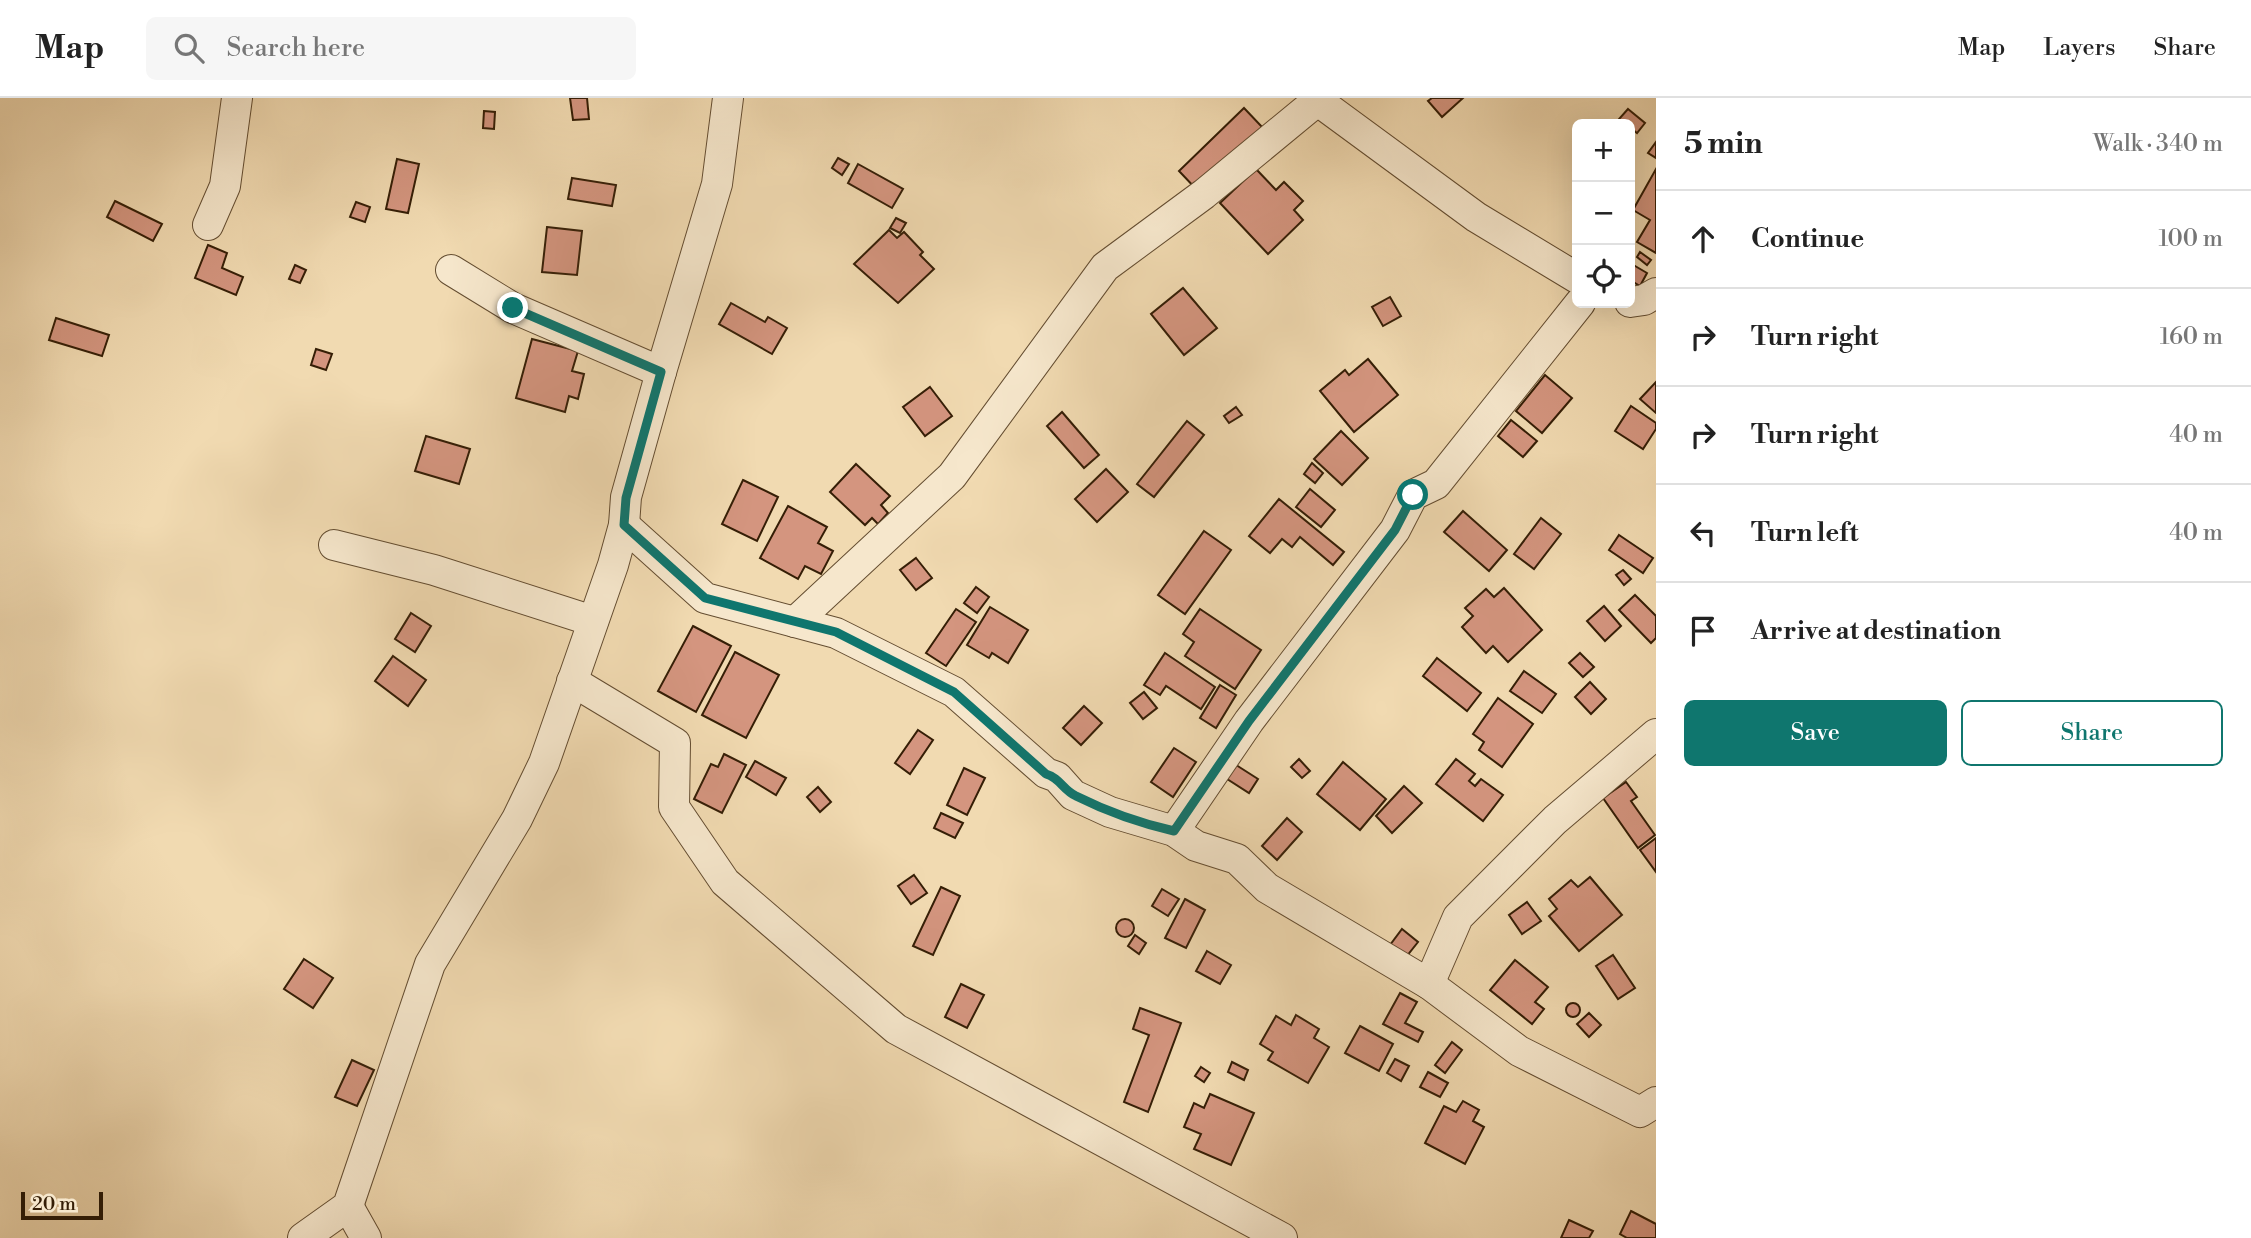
<!DOCTYPE html>
<meta charset="utf-8">
<style>
body{margin:0;font-family:"Libre Bodoni",serif;background:#f6f6f6;color:#222}
.controls{position:absolute;right:21px;top:21px;display:grid;overflow:hidden;border-radius:10px;box-shadow:0 7px 28px #0002}
.controls button{width:63px;height:63px;display:grid;place-items:center;padding:0;border:0;border-bottom:2px solid #e0e0e0;background:#fff;color:#222;font:35px sans-serif}
.scale{position:absolute;left:21px;bottom:18px;width:82px;box-sizing:border-box;padding-left:7px;border:4px solid #351e06;border-top:0;font-size:19px;line-height:24px;white-space:nowrap;color:#351e06;-webkit-text-stroke:5px #f6e7cc;paint-order:stroke}
.stop{position:absolute;width:21px;height:21px;margin:-16px;border:5px solid #0f766e;border-radius:50%;background:#fff}
.stop.end{background:#0f766e;border-color:#fff;box-shadow:0 2px 7px #0008}
.list{margin:0;padding:0;list-style:none}
h2{display:flex;justify-content:space-between;align-items:center;height:91px;margin:0;padding:0 28px;font-size:30px}
h2 small{font-size:23px;font-weight:400;color:#767676}
.list li{display:grid;grid-template-columns:46px 1fr auto;gap:21px;align-items:center;box-sizing:border-box;height:98px;padding:0 28px;border-top:2px solid #e0e0e0}
.list b{display:block;font-size:26px;white-space:nowrap}
.list em{font-size:23px;font-style:normal;color:#767676}
.actions{display:flex;gap:14px;padding:21px 28px}
.actions a{flex:1;padding:16px 0;border:2px solid #0f766e;border-radius:10px;text-align:center;font-size:24px;color:#0f766e}
.actions .main{background:#0f766e;color:#fff}
.icon{flex:none;width:38px;height:38px;fill:none;stroke:currentColor;stroke-width:2;stroke-linecap:round;stroke-linejoin:round}
.map{position:relative;flex:none;width:1656px;height:1140px;overflow:hidden}
header{display:flex;align-items:center;gap:42px;box-sizing:border-box;height:98px;padding:0 35px;background:#fff;border-bottom:2px solid #e0e0e0}
header strong{font-size:33px}
nav{display:flex;gap:38px;margin-inline-start:auto;font-size:24px}
.search{width:490px;height:63px;background:#f6f6f6;display:flex;align-items:center;gap:18px;box-sizing:border-box;padding:0 24px;border-radius:10px;color:#767676;font-size:26px}
main{display:flex}
aside{flex:1;background:#fff}
.map>svg:first-child{display:block}
</style>
<header>
<strong>Map</strong>
<div class="search"><svg class="icon" aria-label="search" viewBox="0 0 24 24"><circle cx="10" cy="10" r="6"/><path d="M15 15l6 6"/></svg>Search here</div>
<nav><a>Map</a><a>Layers</a><a>Share</a></nav>
</header>
<main>
<div class="map">
<svg width="1656" height="1140" viewBox="0 0 1656 1140">
<rect width="100%" height="100%" fill="#f1dab1"/>
<filter id="stains"><feTurbulence type="fractalNoise" baseFrequency=".00286" numOctaves="4"/><feColorMatrix values="0 0 0 0 .2 0 0 0 0 .09 0 0 0 0 .02 0 0 0 .5 -.17"/></filter>
<radialGradient id="worn" r=".72"><stop offset=".6" stop-color="#630" stop-opacity="0"/><stop offset="1" stop-color="#630" stop-opacity=".3"/></radialGradient>
<!-- building -->
<g fill="#d4957f" stroke="#351e06" stroke-width="2">
<polygon points="570,0 587,0 589,21 573,22"/>
<polygon points="1432,0 1463,0 1442,19 1428,3"/>
<polygon points="1244,10 1263,30 1198,93 1179,73"/>
<polygon points="1628,11 1645,25 1637,35 1619,21"/>
<polygon points="484,13 495,14 494,31 483,30"/>
<polygon points="1656,44 1656,60 1648,55"/>
<polygon points="838,60 849,66 842,77 832,70"/>
<polygon points="397,61 419,66 408,115 386,111"/>
<polygon points="858,66 903,91 892,110 848,85"/>
<polygon points="1256,71 1276,92 1284,84 1303,103 1294,112 1303,122 1268,156 1220,105"/>
<polygon points="1656,71 1656,155 1637,144 1650,122 1633,112"/>
<polygon points="572,80 616,87 612,108 568,101"/>
<polygon points="115,103 162,126 153,143 107,119"/>
<polygon points="356,104 370,109 365,124 350,119"/>
<polygon points="896,120 906,125 900,135 890,130"/>
<polygon points="547,129 582,133 577,177 542,174"/>
<polygon points="889,132 897,140 904,134 923,154 920,157 934,171 898,205 854,166"/>
<polygon points="208,147 227,155 222,170 243,179 236,197 195,180"/>
<polygon points="1640,154 1651,162 1647,167 1637,159"/>
<polygon points="1630,165 1647,175 1640,188 1630,182"/>
<polygon points="295,167 306,172 300,185 289,181"/>
<polygon points="1183,190 1217,230 1184,257 1151,216"/>
<polygon points="1390,199 1401,218 1383,228 1372,209"/>
<polygon points="731,205 765,224 768,219 787,230 772,256 719,226"/>
<polygon points="56,220 109,237 102,258 49,242"/>
<polygon points="532,241 578,253 572,273 584,276 578,301 569,298 565,314 516,300"/>
<polygon points="316,251 332,256 326,272 311,267"/>
<polygon points="1368,261 1398,297 1354,334 1320,293 1345,272 1349,277"/>
<polygon points="1545,277 1572,300 1542,335 1516,313"/>
<polygon points="1656,284 1656,315 1640,301"/>
<polygon points="930,289 952,318 925,338 903,309"/>
<polygon points="1631,308 1656,325 1656,331 1643,351 1615,333"/>
<polygon points="1236,309 1242,317 1229,325 1224,318"/>
<polygon points="1062,314 1099,357 1084,370 1047,328"/>
<polygon points="1511,322 1537,343 1523,359 1498,338"/>
<polygon points="1187,323 1204,337 1154,399 1137,386"/>
<polygon points="1341,333 1368,360 1342,387 1314,361"/>
<polygon points="426,338 470,351 459,386 415,373"/>
<polygon points="1312,365 1323,375 1315,385 1304,376"/>
<polygon points="856,366 890,398 881,407 888,415 878,426 872,420 865,427 830,394"/>
<polygon points="1106,371 1128,394 1097,424 1075,401"/>
<polygon points="743,382 778,399 757,443 722,426"/>
<polygon points="1310,391 1335,412 1321,429 1296,409"/>
<polygon points="1279,401 1344,454 1333,467 1300,439 1292,449 1282,441 1270,455 1249,438"/>
<polygon points="788,408 827,429 818,445 833,453 821,476 805,468 798,481 760,460"/>
<polygon points="1463,413 1507,452 1489,473 1444,434"/>
<polygon points="1541,420 1561,436 1534,471 1514,456"/>
<polygon points="1204,433 1231,452 1185,516 1158,497"/>
<polygon points="1619,437 1653,460 1643,475 1609,452"/>
<polygon points="916,460 932,480 916,492 900,472"/>
<polygon points="1623,472 1631,481 1624,487 1616,477"/>
<polygon points="976,489 989,499 977,515 964,505"/>
<polygon points="1504,490 1542,532 1508,564 1493,548 1486,555 1462,529 1473,518 1465,510 1486,491 1494,499"/>
<polygon points="1635,497 1656,518 1656,540 1651,545 1619,512"/>
<polygon points="1604,508 1621,528 1605,543 1587,523"/>
<polygon points="990,509 1028,532 1008,565 992,555 989,560 967,547"/>
<polygon points="956,511 976,524 946,568 926,555"/>
<polygon points="1200,511 1261,552 1235,591 1185,558 1194,544 1183,536"/>
<polygon points="411,515 431,528 415,554 395,541"/>
<polygon points="693,528 731,548 696,614 658,593"/>
<polygon points="735,554 779,577 746,640 702,617"/>
<polygon points="1165,555 1215,589 1201,611 1166,588 1160,597 1144,587"/>
<polygon points="1580,555 1594,569 1583,579 1569,565"/>
<polygon points="393,558 426,582 408,608 375,583"/>
<polygon points="1437,560 1481,595 1467,613 1423,578"/>
<polygon points="1524,573 1556,596 1542,615 1510,593"/>
<polygon points="1590,584 1606,601 1591,616 1575,599"/>
<polygon points="1220,587 1236,597 1216,630 1200,620"/>
<polygon points="1144,594 1157,610 1143,621 1130,605"/>
<polygon points="1498,600 1533,626 1502,669 1479,652 1484,644 1473,636"/>
<polygon points="1084,608 1102,625 1081,647 1063,630"/>
<polygon points="918,632 933,642 910,676 895,665"/>
<polygon points="1174,650 1196,664 1173,699 1151,684"/>
<polygon points="724,656 746,667 722,715 694,701 711,666 718,669"/>
<polygon points="1299,661 1310,673 1302,680 1291,669"/>
<polygon points="1456,661 1475,676 1469,683 1475,688 1481,681 1503,697 1483,723 1436,686"/>
<polygon points="755,663 786,680 776,697 746,679"/>
<polygon points="1343,664 1386,701 1360,732 1317,696"/>
<polygon points="1233,665 1258,681 1249,695 1224,679"/>
<polygon points="964,670 985,680 967,717 947,707"/>
<polygon points="1626,684 1637,699 1631,703 1655,737 1638,750 1603,700"/>
<polygon points="1404,688 1422,705 1392,735 1376,718"/>
<polygon points="818,689 831,704 820,714 807,699"/>
<polygon points="941,715 963,725 955,740 934,730"/>
<polygon points="1287,720 1302,734 1277,762 1262,748"/>
<polygon points="1656,740 1656,774 1640,752"/>
<polygon points="914,777 927,795 911,806 898,788"/>
<polygon points="1590,779 1622,817 1579,853 1549,818 1557,811 1549,801 1571,782 1578,789"/>
<polygon points="941,789 960,798 933,857 913,848"/>
<polygon points="1162,791 1179,801 1168,818 1152,808"/>
<polygon points="1185,801 1205,812 1186,850 1165,840"/>
<polygon points="1527,804 1541,823 1522,836 1509,817"/>
<circle cx="1125" cy="830" r="9"/>
<polygon points="1402,831 1418,844 1406,859 1390,847"/>
<polygon points="1135,837 1146,845 1139,856 1128,848"/>
<polygon points="1207,853 1231,867 1220,886 1196,873"/>
<polygon points="1613,857 1635,890 1618,901 1596,868"/>
<polygon points="304,861 333,880 313,910 284,891"/>
<polygon points="1515,862 1548,889 1535,904 1544,911 1532,926 1490,892"/>
<polygon points="961,886 984,897 967,930 945,919"/>
<polygon points="1400,895 1417,904 1405,925 1423,934 1418,944 1383,926"/>
<circle cx="1573" cy="912" r="7"/>
<polygon points="1140,910 1181,925 1148,1014 1124,1004 1149,937 1133,931"/>
<polygon points="1589,915 1601,927 1589,939 1577,926"/>
<polygon points="1296,917 1319,931 1314,940 1329,949 1308,985 1268,962 1273,954 1260,946 1276,918 1291,927"/>
<polygon points="1360,928 1393,946 1379,973 1345,955"/>
<polygon points="1452,944 1462,952 1445,975 1435,967"/>
<polygon points="1395,961 1409,968 1401,983 1387,975"/>
<polygon points="352,962 374,972 357,1008 335,999"/>
<polygon points="1232,964 1248,972 1244,982 1228,974"/>
<polygon points="1201,969 1210,975 1204,984 1195,978"/>
<polygon points="1428,974 1448,985 1440,999 1420,989"/>
<polygon points="1210,996 1254,1015 1231,1067 1194,1051 1201,1036 1184,1029 1194,1005 1204,1010"/>
<polygon points="1463,1003 1479,1012 1473,1023 1484,1029 1465,1066 1425,1045 1444,1008 1456,1014"/>
<polygon points="1631,1113 1656,1126 1656,1140 1627,1140 1620,1136"/>
<polygon points="1569,1122 1593,1133 1589,1140 1561,1140"/>
</g>
<g fill="none" stroke-linecap="round" stroke-linejoin="round">
<defs>
<g id="minor">
<polyline points="1314,0 1476,119 1577,180"/>
<polyline points="208,127 225,88 237,0"/>
<polyline points="451,172 513,210 661,274"/>
<polyline points="1630,204 1644,202 1656,195"/>
<polyline points="624,427 705,500 836,535 954,594 1046,675 1057,679 1073,697 1110,714 1174,733 1196,748 1237,761 1267,790 1429,886 1458,819 1555,722 1656,636"/>
<polyline points="334,447 434,472 593,523"/>
<polyline points="795,524 952,378 1105,169 1204,96 1317,3"/>
<polyline points="572,583 675,645 674,709 725,784 896,931 1282,1140"/>
<polyline points="1174,733 1249,623 1395,432 1413,397 1436,386 1580,205"/>
<polyline points="1429,886 1519,953 1640,1014 1656,1004"/>
<polyline points="348,1108 366,1140"/>
<polyline points="303,1140 348,1108 430,866 517,721 544,665 613,467 624,427 626,399 661,274 717,86 728,0"/>
</g>
</defs>
<!-- minor casing -->
<use href="#minor" stroke="#644d31" stroke-width="32"/>
<!-- minor -->
<use href="#minor" stroke="#f6e7cc" stroke-width="30"/>
</g>
<g fill="none" stroke-linecap="round" stroke-linejoin="round">
<!-- route -->
<path stroke="#0f766e" stroke-width="9" d="M513,210L661,274L626,400L624,427L705,500L836,534L954,594L1046,676C1060,680 1063,692 1076,698C1108,714 1139,725 1174,733L1249,623L1395,432L1413,397"/>
</g>
<rect width="100%" height="100%" filter="url(#stains)"/>
<rect width="100%" height="100%" fill="url(#worn)"/>
</svg>
<div class="controls">
<button>+</button>
<button>−</button>
<button><svg class="icon" aria-label="locate" viewBox="0 0 24 24"><circle cx="12" cy="12" r="6"/><path d="M12 2v4M12 18v4M2 12h4M18 12h4"/></svg></button>
</div>
<div class="scale">20 m</div>
<div class="stop" style="left:1413px;top:397px"></div>
<div class="stop end" style="left:513px;top:210px"></div>
</div>
<aside>
<h2>5 min<small>Walk · 340 m</small></h2>
<ul class="list">
<li><svg class="icon" aria-label="ahead" viewBox="0 0 24 24"><path d="M12 20V5M6 11l6-6 6 6"/></svg><div><b>Continue</b></div><em>100 m</em></li>
<li><svg class="icon" aria-label="right" viewBox="0 0 24 24"><path d="M7 20v-9h11M14 6l5 5-5 5"/></svg><div><b>Turn right</b></div><em>160 m</em></li>
<li><svg class="icon" aria-label="right" viewBox="0 0 24 24"><path d="M7 20v-9h11M14 6l5 5-5 5"/></svg><div><b>Turn right</b></div><em>40 m</em></li>
<li><svg class="icon" aria-label="left" viewBox="0 0 24 24"><path d="M17 20v-9H6M10 6l-5 5 5 5"/></svg><div><b>Turn left</b></div><em>40 m</em></li>
<li><svg class="icon" aria-label="arrive" viewBox="0 0 24 24"><path d="M6 21V4h12l-3 4 3 4H6"/></svg><div><b>Arrive at destination</b></div></li>
</ul>
<div class="actions"><a class="main">Save</a><a>Share</a></div>
</aside>
</main>
